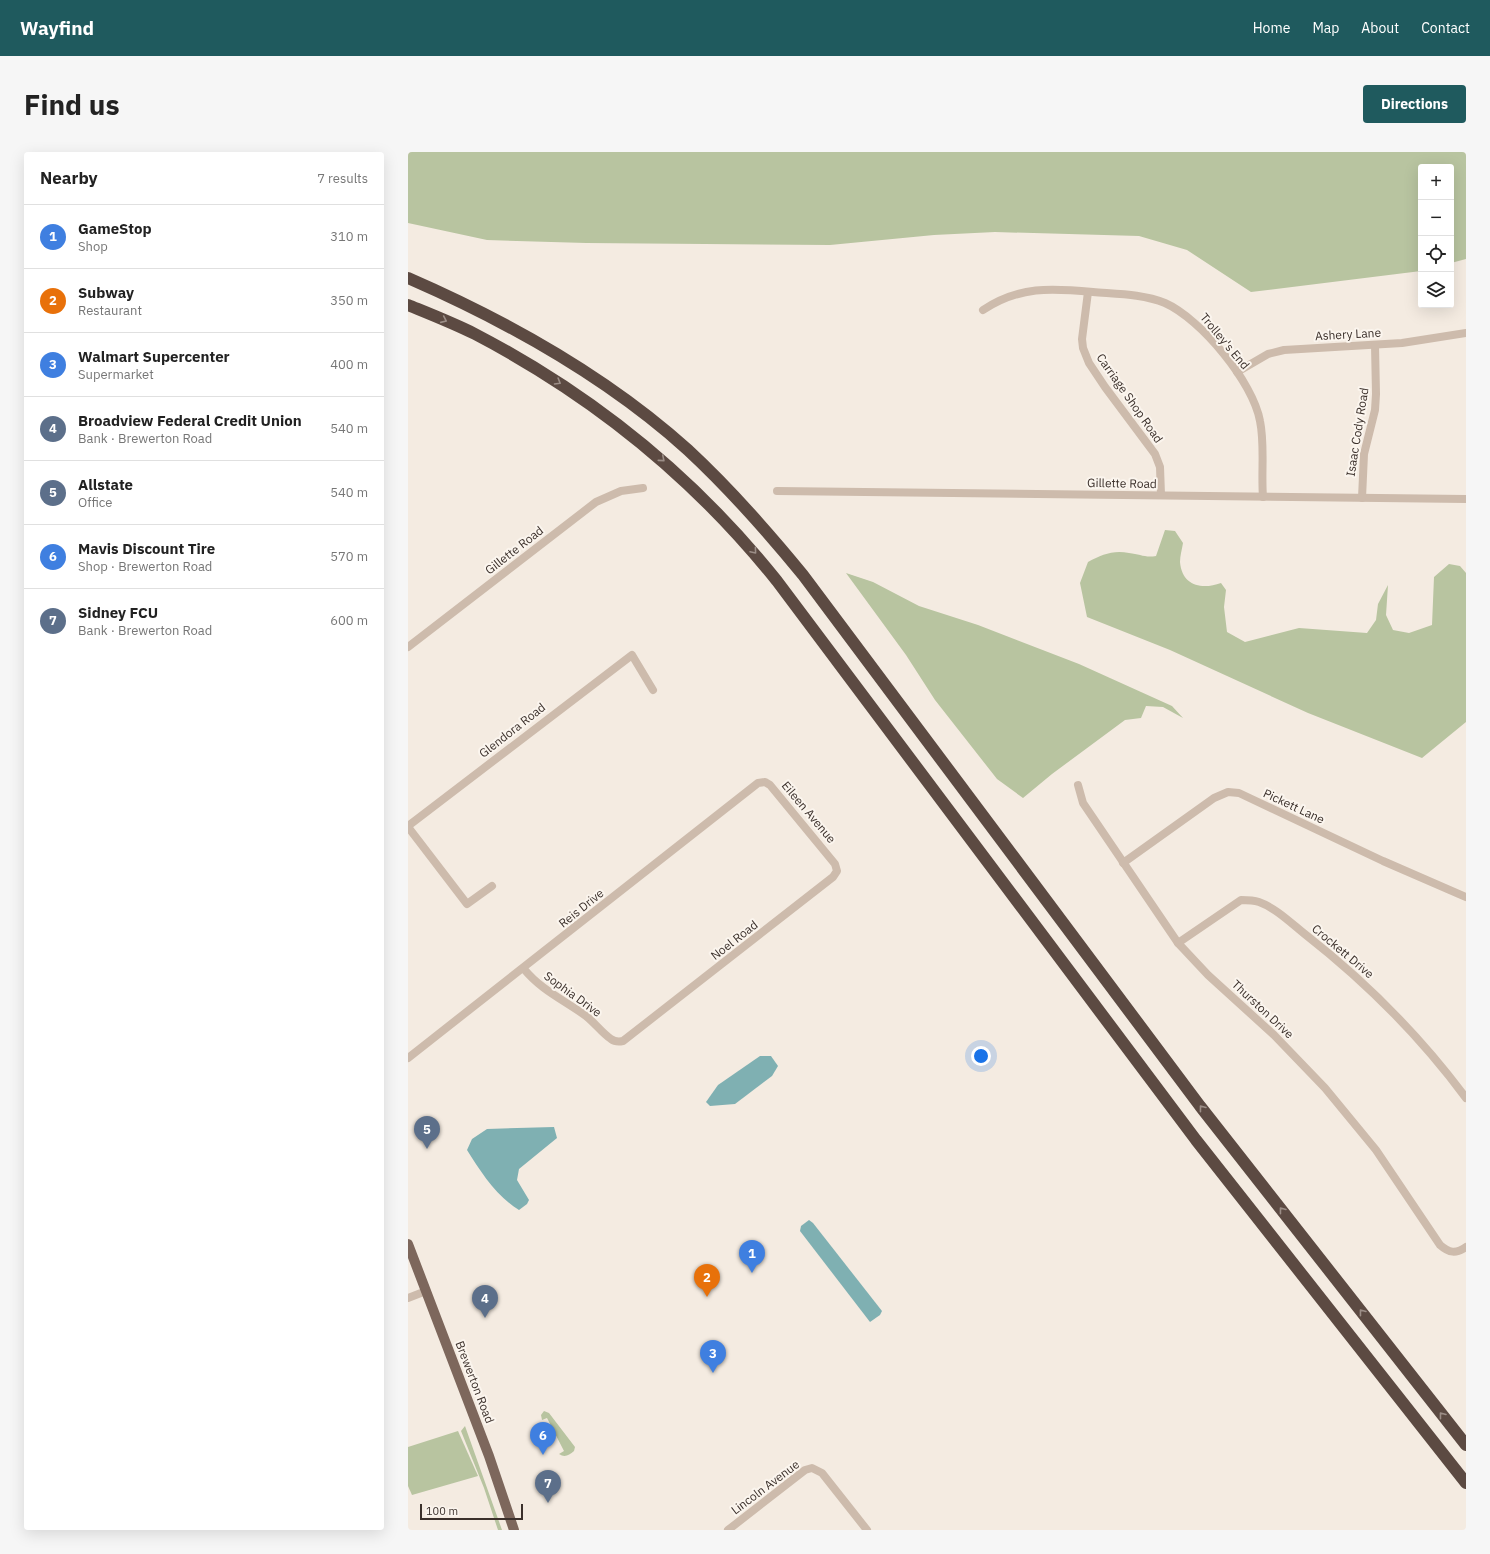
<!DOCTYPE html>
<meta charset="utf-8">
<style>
body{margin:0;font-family:"IBM Plex Sans",sans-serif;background:#f6f6f6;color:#222}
.controls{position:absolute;right:12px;top:12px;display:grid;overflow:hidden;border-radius:4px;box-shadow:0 4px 16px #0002}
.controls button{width:36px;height:36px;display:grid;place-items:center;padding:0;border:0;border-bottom:1px solid #e0e0e0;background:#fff;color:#222;font:20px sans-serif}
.scale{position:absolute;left:12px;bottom:10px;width:103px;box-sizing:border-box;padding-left:4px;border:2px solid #3b302b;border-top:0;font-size:11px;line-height:14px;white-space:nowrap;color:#3b302b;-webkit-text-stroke:3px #fbf5ee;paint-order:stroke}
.you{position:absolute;left:573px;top:904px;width:14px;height:14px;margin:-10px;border:3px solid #fff;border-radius:50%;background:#1a73e8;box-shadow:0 0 0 6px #1a73e833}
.badge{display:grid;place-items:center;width:26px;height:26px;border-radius:50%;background:#1f5a5e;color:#fff;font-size:13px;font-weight:700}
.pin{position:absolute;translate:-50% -33px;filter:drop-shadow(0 1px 2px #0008)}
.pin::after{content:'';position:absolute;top:21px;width:14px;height:12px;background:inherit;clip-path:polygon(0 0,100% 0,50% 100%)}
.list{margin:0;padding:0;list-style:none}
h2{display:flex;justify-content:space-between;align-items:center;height:52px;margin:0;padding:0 16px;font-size:17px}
h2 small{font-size:13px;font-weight:400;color:#767676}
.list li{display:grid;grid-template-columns:26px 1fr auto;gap:12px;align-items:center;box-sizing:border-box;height:64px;padding:0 16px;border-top:1px solid #e0e0e0}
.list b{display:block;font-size:15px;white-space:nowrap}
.list p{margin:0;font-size:13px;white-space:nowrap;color:#767676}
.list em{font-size:13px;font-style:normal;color:#767676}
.icon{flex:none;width:22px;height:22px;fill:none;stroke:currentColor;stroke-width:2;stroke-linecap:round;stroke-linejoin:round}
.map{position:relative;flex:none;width:1058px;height:1378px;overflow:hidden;border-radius:4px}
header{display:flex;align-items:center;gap:24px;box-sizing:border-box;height:56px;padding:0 20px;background:#1f5a5e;color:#fff}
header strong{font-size:19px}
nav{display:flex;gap:22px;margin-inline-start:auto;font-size:14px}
.intro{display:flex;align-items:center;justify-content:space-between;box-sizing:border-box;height:96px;padding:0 24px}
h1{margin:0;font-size:28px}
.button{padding:10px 18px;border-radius:4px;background:#1f5a5e;color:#fff;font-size:14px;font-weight:700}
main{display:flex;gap:24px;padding:0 24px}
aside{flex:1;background:#fff;border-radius:4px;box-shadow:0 4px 16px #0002}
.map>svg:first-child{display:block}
</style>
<header>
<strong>Wayfind</strong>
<nav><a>Home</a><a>Map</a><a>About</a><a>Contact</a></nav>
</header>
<div class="intro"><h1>Find us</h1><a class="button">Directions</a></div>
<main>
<aside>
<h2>Nearby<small>7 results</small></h2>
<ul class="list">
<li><span class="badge" style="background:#3f7fe0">1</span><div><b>GameStop</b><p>Shop</p></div><em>310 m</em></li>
<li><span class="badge" style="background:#e8710a">2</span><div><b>Subway</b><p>Restaurant</p></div><em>350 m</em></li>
<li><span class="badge" style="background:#3f7fe0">3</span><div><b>Walmart Supercenter</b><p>Supermarket</p></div><em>400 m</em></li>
<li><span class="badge" style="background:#5c6f8a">4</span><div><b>Broadview Federal Credit Union</b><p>Bank · Brewerton Road</p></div><em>540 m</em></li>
<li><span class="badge" style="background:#5c6f8a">5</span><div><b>Allstate</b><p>Office</p></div><em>540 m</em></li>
<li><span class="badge" style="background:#3f7fe0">6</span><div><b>Mavis Discount Tire</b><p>Shop · Brewerton Road</p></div><em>570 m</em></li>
<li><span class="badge" style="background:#5c6f8a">7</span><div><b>Sidney FCU</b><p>Bank · Brewerton Road</p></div><em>600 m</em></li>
</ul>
</aside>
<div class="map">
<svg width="1058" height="1378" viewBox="0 0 1058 1378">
<rect width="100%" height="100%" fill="#f4ebe1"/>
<!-- green -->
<g fill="#b8c4a0">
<polygon points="0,0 1058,0 1058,107 1043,111 1043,15 1013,15 1013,119 843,140 779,98 731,84 587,80 526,83 422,93 178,91 79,88 0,71"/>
<path d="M757,378L767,379L775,391C774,397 772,404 772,410C774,434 794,438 813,431L818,438L816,455L819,480L837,490L891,476L959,481L968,468L970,452L980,433L978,463L985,478L1001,481L1024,473L1026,425L1041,412L1052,414L1058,421V570L1014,606L900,561L762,498L679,465L672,431L680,410C694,403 704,398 721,401C732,402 737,406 748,404Z"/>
<polygon points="438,421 465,430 511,454 570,473 671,512 764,554 775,566 755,555 738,554 733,566 717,568 644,622 615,646 589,627 527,548 498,503"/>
<path d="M136,1259L141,1261L167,1295L166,1299C161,1303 157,1306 151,1302L156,1299L139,1266L134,1268L133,1263Z"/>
<polygon points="57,1274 94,1378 90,1378 76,1336 53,1279"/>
<polygon points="50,1279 70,1324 4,1343 0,1334 0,1295"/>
</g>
<!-- water -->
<g fill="#7fb0b2">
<polygon points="352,904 363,904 370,914 364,924 327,952 302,954 298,950 310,933"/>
<path d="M146,975L149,986L111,1017L109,1028L121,1048L119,1052L111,1058C88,1044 73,1020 59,998L64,987L79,977Z"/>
<polygon points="401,1068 405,1071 474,1159 472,1163 462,1170 392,1079 393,1074"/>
</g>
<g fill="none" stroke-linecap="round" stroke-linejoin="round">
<!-- minor -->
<g stroke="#cdbbac" stroke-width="8">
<polyline points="680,140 674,187 675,196 681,211 697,235 747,302 752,315 753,343"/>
<path d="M575,158C611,134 643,136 685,140C709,142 735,142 757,151C793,167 845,230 852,269C857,293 853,320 855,345"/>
<polyline points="829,220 860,202 876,198 994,191 1058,181"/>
<polyline points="369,339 1058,347"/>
<polyline points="954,346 956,302 967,258 968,242 967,193"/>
<polyline points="0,495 188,350 213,339 235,336"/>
<path d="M670,633L675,651L770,791L800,823L866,883L917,936L968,998L1032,1093C1041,1101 1048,1102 1058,1095"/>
<polyline points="0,674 224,503 245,538"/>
<polyline points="0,675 59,752 84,734"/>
<polyline points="715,711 806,646 820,640 831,641 975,709 1058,745"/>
<path d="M770,791L833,748C839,748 845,748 851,750C868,756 884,772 898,783C958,830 1012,884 1058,946"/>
<path d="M0,906L350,631L357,630L362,633L427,712L429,719L425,725L215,889C210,890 207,890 203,887C194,881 187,871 178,864C156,848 133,838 116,817"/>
<polyline points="0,1146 18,1139"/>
<polyline points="320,1378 397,1318 404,1316 414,1321 459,1378"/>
</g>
<!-- major -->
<polyline stroke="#7d675c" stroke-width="10" points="0,1092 81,1304 106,1378"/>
<!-- highway -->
<g stroke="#5c4a42" stroke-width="12">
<path d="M0,126C101,170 198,224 280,298C322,337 359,379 395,423L792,954L1058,1293"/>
<path d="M0,153C22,162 45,171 67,182C186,244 285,324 369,429L788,988L1058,1331"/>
</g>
</g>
<!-- one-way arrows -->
<defs><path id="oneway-chevron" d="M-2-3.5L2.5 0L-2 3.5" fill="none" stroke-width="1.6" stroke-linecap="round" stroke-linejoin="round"/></defs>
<g stroke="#9c8e87">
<use href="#oneway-chevron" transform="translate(36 168) rotate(24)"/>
<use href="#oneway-chevron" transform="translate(150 230) rotate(31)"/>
<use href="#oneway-chevron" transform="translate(254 307) rotate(40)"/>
<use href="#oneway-chevron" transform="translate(346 399) rotate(50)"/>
<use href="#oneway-chevron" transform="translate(794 956) rotate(-128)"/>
<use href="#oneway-chevron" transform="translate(874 1058) rotate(-128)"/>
<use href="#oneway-chevron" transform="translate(954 1160) rotate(-128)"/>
<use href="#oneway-chevron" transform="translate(1034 1263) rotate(-128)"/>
</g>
<g text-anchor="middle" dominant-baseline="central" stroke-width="4" stroke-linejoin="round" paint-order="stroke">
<!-- street labels -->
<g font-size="12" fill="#3b302b" stroke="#fbf5ee">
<text transform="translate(940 182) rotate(-3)">Ashery Lane</text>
<text transform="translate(817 189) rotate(50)">Trolley's End</text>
<text transform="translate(722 246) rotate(55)">Carriage Shop Road</text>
<text transform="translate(949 280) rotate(-81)">Isaac Cody Road</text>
<text transform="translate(714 331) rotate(1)">Gillette Road</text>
<text transform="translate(106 398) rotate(-38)">Gillette Road</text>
<text transform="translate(104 578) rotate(-38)">Glendora Road</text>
<text transform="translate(886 654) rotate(25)">Pickett Lane</text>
<text transform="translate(401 660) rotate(50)">Eileen Avenue</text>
<text transform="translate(173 756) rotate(-39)">Reis Drive</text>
<text transform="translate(326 788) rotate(-38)">Noel Road</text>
<text transform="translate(935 799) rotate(40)">Crockett Drive</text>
<text transform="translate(165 842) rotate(36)">Sophia Drive</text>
<text transform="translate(855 857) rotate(43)">Thurston Drive</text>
<text transform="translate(67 1230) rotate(69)">Brewerton Road</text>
<text transform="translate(357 1335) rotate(-37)">Lincoln Avenue</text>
</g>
</g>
</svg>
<div class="controls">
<button>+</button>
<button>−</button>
<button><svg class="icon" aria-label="locate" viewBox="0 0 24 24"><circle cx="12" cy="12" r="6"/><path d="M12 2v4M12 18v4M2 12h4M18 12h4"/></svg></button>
<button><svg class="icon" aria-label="layers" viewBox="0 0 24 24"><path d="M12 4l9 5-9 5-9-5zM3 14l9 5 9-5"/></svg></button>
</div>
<div class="scale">100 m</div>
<div class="you"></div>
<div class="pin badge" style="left:344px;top:1121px;background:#3f7fe0">1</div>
<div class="pin badge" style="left:299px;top:1145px;background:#e8710a">2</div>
<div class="pin badge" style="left:305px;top:1221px;background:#3f7fe0">3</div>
<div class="pin badge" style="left:77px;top:1166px;background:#5c6f8a">4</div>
<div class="pin badge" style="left:19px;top:997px;background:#5c6f8a">5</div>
<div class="pin badge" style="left:135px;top:1303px;background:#3f7fe0">6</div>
<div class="pin badge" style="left:140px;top:1351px;background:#5c6f8a">7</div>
</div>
</main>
